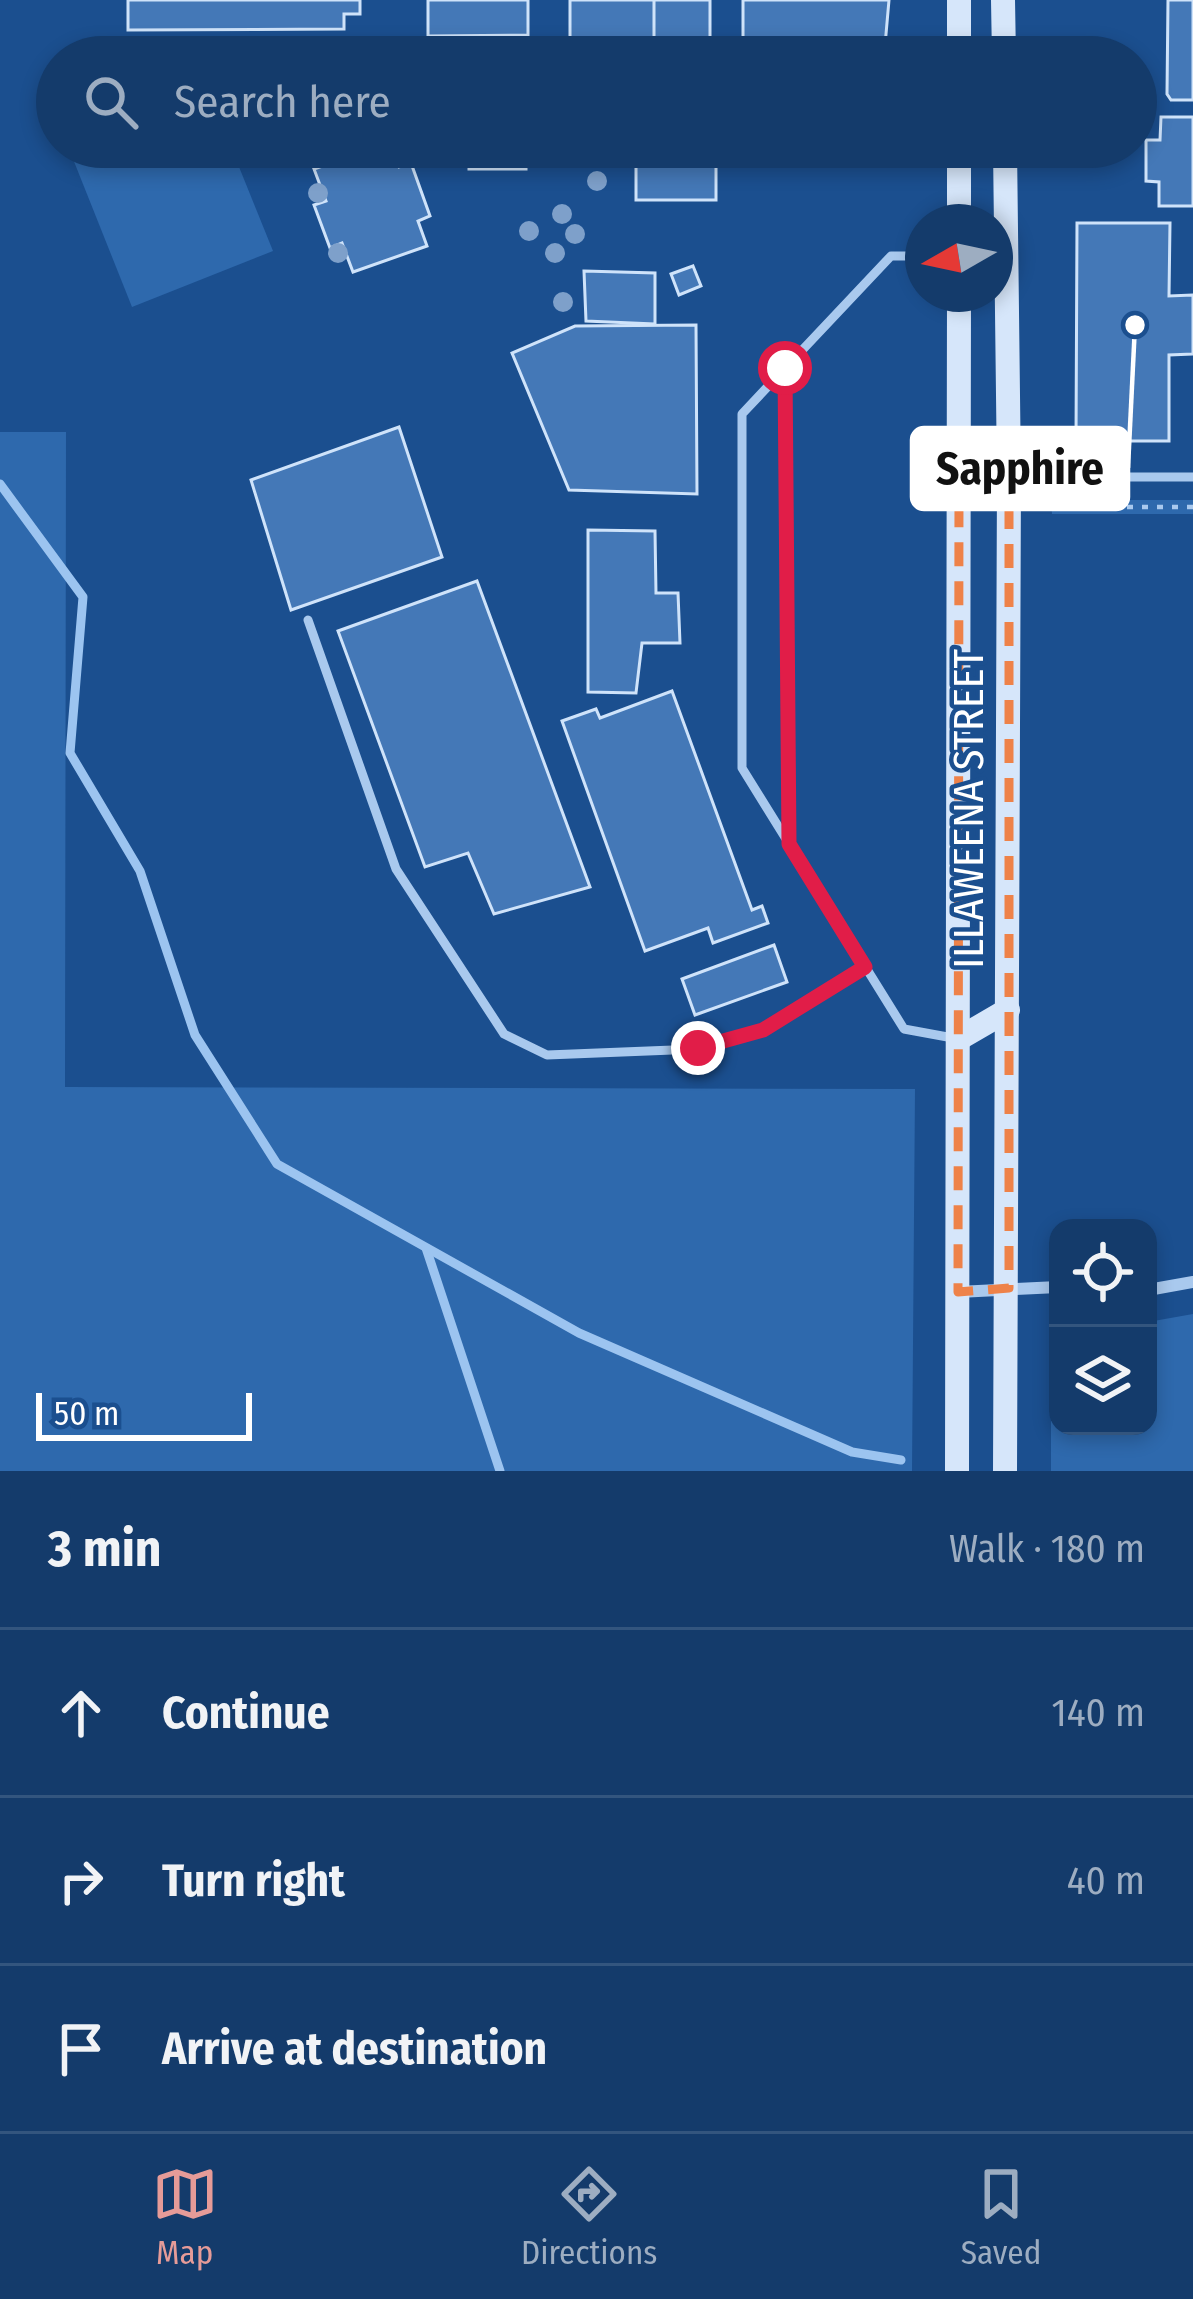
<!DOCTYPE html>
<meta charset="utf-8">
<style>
body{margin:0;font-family:"Fira Sans Condensed",sans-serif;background:#1d4271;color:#f1f3f6}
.controls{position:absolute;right:36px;bottom:36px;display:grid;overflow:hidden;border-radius:24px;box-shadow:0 6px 18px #0003}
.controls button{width:108px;height:108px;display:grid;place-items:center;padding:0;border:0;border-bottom:3px solid #33557e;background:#143b6b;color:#f1f3f6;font:60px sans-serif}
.compass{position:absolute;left:905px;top:204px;width:108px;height:108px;border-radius:50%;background:#143b6b;box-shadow:0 6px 18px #0003;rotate:261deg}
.scale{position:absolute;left:36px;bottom:30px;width:216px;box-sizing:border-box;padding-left:12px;border:6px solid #fff;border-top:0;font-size:33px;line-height:42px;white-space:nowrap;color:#fff;-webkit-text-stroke:9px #1b4f8f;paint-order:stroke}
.stop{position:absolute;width:36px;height:36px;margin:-27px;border:9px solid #e11d48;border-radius:50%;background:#fff}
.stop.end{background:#e11d48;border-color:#fff;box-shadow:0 3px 12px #0008}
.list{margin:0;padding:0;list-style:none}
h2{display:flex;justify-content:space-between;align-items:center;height:156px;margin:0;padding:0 48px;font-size:51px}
h2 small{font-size:39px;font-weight:400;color:#9dadc1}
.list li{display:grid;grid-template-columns:78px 1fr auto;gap:36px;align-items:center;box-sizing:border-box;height:168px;padding:0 48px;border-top:3px solid #33557e}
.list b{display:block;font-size:45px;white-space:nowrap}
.list em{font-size:39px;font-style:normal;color:#9dadc1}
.icon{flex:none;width:66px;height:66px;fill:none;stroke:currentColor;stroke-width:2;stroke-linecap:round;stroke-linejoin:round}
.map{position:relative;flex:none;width:1193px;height:1471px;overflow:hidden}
.search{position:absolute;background:#143b6b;box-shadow:0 6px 18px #0003;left:36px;right:36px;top:36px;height:132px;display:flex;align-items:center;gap:30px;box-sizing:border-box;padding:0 42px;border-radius:66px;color:#9dadc1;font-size:45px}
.sheet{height:660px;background:#143b6b}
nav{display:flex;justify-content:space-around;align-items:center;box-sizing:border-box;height:168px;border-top:3px solid #33557e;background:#143b6b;font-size:33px;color:#9dadc1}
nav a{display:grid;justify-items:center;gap:6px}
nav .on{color:#e69b98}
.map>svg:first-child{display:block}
</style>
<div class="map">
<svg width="1193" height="1471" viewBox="0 0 1193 1471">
<rect width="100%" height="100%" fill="#1b4f8f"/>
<!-- green -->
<g fill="#2e69ad">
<polygon points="103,147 231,147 273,251 132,307 73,159"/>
<polygon points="0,432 66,432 65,1087 915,1089 912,1471 0,1471"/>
<polygon points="1051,500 1193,500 1193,514 1052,514"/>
<polygon points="1193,1314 1193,1471 1051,1471 1051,1365 1058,1356 1058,1426 1148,1426 1148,1322"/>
</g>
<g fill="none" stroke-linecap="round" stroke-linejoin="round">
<!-- stream -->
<g stroke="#9cc4f0" stroke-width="9">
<polyline points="0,484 83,597 70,753 140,871 195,1035 277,1164 579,1333 852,1452 901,1460"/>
<polyline points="426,1248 500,1471"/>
</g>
</g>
<!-- building -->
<g fill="#4478b7" stroke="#cfe3fa" stroke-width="3">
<polygon points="128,0 360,0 360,14 344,14 344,29 128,30"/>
<polygon points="428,0 528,0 528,35 428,36"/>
<polygon points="570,0 663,0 663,46 625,46 625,57 570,57"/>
<rect x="654" y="0" width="56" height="57"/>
<polygon points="743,0 889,0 884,57 743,57"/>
<polygon points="1168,0 1193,0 1193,100 1171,100 1167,94"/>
<polygon points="1161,117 1193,117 1193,206 1159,206 1159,182 1146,181 1146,140 1160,140"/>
<polygon points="376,147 391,147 399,167 411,163 430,216 418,221 427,246 353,272 342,243 330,248 314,205 326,201 314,169"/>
<rect x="469" y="147" width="57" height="22"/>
<rect x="636" y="147" width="80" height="53"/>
<polygon points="1077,223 1170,223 1169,296 1193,295 1193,354 1169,355 1169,441 1076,441"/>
<polygon points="693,266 701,286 679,295 671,274"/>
<polygon points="584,271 655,273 655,324 586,321"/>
<polygon points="696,325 697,494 569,490 512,353 575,326"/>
<polygon points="399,427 442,557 291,610 251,480"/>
<polygon points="588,530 655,531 656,593 678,593 680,643 642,643 636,693 588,692"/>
<polygon points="477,581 590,887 494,914 468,853 425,867 338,631"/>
<polygon points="672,691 752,910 762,906 768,923 713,943 708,928 645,951 562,721 596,709 600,718"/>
<polygon points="774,945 787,982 695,1015 682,979"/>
</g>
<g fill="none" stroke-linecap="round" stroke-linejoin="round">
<!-- path -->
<polyline stroke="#a9c9ee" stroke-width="4.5" stroke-dasharray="6 9" stroke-linecap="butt" points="1037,507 1193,507"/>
<!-- service -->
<g stroke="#a9c9ee" stroke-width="9">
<polyline points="923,256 891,256 742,414 742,768 904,1029 953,1038"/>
<polyline points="785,370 789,839"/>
<polyline points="1009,477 1193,477"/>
<polyline points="308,620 396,869 504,1034 547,1055 698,1049 763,1030 865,967"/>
</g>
<!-- minor -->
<g stroke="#a9c9ee" stroke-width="12">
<polyline points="1148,1290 1193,1282"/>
<polyline points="958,1292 1058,1287"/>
</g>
<!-- secondary -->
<g stroke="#d6e6fa" stroke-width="24">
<polyline points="959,0 959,57"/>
<polyline points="1003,0 1004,57"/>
<polyline points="959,147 959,222"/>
<polyline points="1005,147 1009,477 1005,1471"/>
<polyline points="959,477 1009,477"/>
<polyline points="958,1039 1008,1010"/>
<polyline points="957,1471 959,294"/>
</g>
</g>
<!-- trees -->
<g fill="#7ea0ca">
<circle cx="597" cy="181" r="10"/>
<circle cx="318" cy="193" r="10"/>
<circle cx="562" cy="214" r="10"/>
<circle cx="529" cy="231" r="10"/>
<circle cx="575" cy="234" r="10"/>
<circle cx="338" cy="253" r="10"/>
<circle cx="555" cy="253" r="10"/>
<circle cx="563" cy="302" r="10"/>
</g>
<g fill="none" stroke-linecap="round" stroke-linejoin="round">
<!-- route -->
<polyline stroke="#e11d48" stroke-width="15" points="698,1048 763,1030 865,967 789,844 785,368"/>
</g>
<!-- marked area -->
<path fill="none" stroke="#ee8249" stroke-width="9" stroke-dasharray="24 15" stroke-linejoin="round" d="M959,477H1009V1288L958,1292Z"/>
<g text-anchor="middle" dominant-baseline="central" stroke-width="9" stroke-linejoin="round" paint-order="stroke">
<!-- street labels -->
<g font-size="42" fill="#fff" stroke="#1b4f8f">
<text transform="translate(969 809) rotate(-90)">ILLAWEENA STREET</text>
</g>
</g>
<!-- callouts -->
<path fill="none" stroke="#fff" stroke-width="4.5" d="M1135 325L1128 468"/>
<circle fill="#fff" stroke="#1b4f8f" stroke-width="4.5" cx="1135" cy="325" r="12"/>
<rect fill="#fff" stroke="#fff" stroke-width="4.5" x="912" y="428" width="216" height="81" rx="12"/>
<g font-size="45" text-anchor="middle" font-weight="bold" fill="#111">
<text x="1020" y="484">Sapphire</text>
</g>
</svg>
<div class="controls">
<button><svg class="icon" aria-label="locate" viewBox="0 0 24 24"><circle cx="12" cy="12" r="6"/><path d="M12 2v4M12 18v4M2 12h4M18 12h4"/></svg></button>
<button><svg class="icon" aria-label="layers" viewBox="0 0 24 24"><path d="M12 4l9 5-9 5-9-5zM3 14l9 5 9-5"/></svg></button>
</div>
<svg class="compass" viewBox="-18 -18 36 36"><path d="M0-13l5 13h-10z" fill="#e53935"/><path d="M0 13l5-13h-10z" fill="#9dadc1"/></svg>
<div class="scale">50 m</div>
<div class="stop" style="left:785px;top:368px"></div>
<div class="stop end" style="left:698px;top:1048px"></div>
<div class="search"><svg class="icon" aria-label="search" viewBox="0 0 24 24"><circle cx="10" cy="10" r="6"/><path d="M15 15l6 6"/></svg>Search here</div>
</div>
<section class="sheet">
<h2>3 min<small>Walk · 180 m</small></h2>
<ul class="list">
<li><svg class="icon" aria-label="ahead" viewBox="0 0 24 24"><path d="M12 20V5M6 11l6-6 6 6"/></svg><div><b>Continue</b></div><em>140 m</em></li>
<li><svg class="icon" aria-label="right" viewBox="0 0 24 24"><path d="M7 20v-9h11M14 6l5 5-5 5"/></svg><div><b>Turn right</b></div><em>40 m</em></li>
<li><svg class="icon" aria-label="arrive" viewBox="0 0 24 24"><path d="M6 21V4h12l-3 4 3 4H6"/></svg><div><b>Arrive at destination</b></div></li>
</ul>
</section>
<nav>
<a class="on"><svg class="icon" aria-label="map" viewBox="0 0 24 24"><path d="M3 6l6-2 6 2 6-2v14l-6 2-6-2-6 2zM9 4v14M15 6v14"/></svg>Map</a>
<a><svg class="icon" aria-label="directions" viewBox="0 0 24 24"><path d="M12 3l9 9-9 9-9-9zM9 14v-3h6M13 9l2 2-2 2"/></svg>Directions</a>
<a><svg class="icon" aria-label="saved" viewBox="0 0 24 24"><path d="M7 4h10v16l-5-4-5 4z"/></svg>Saved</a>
</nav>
